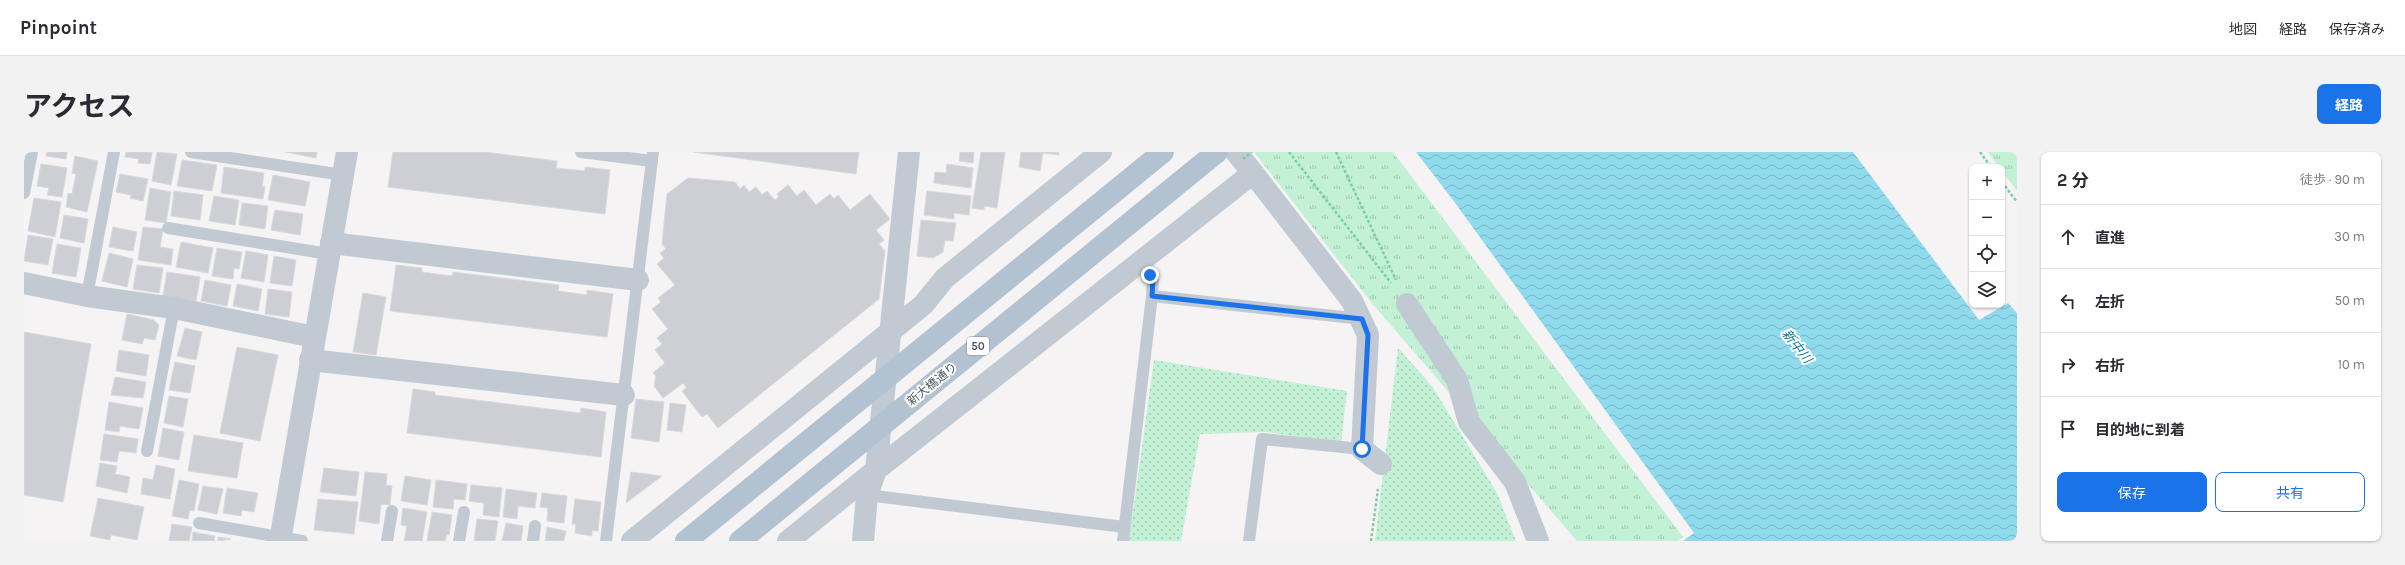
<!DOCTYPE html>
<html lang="ja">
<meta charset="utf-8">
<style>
body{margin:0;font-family:Karla,"Noto Sans JP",sans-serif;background:#f2f2f3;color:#2b2b33}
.controls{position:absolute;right:12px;top:12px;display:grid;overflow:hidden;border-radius:8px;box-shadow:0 1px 3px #0004}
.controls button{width:36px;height:36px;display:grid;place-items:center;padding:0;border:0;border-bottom:1px solid #e1e1e2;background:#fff;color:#2b2b33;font:20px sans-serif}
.stop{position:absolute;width:12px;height:12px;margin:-9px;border:3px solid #1a73e8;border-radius:50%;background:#fff}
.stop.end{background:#1a73e8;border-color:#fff;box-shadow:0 1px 4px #0008}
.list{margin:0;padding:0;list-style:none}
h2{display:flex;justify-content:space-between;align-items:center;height:52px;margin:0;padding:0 16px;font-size:17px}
h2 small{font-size:13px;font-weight:400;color:#7c7c81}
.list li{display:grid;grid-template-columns:26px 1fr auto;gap:12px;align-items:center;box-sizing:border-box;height:64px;padding:0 16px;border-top:1px solid #e1e1e2}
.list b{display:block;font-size:15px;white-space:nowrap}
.list em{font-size:13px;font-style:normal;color:#7c7c81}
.actions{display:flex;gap:8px;padding:12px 16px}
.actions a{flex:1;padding:9px 0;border:1px solid #1a73e8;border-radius:8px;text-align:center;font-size:14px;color:#1a73e8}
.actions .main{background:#1a73e8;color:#fff}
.icon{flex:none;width:22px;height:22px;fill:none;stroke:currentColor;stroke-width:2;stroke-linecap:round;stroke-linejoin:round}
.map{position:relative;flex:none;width:1993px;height:389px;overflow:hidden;border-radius:8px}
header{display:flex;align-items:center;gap:24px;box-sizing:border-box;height:56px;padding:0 20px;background:#fff;border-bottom:1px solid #e1e1e2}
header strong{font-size:19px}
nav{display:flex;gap:22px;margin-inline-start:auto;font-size:14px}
.intro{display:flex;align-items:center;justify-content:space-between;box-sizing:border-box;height:96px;padding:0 24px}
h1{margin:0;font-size:28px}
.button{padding:10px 18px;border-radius:8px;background:#1a73e8;color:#fff;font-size:14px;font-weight:700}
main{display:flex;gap:24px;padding:0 24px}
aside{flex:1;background:#fff;border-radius:8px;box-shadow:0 1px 3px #0004}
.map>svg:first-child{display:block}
</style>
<header>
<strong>Pinpoint</strong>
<nav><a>地図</a><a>経路</a><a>保存済み</a></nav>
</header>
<div class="intro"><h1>アクセス</h1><a class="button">経路</a></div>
<main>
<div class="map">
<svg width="1993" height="389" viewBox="0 0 1993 389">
<defs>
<pattern id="grass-tufts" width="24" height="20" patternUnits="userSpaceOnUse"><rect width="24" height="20" fill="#c3f1d5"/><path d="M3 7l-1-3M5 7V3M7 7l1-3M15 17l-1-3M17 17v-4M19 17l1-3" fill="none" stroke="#a0c6b0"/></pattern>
<pattern id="park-dots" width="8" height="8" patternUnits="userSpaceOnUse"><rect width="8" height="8" fill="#c3f1d5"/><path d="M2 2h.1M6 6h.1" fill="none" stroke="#a0c6b0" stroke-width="1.8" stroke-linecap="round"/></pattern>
<pattern id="water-waves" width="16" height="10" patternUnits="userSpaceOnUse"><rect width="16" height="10" fill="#90daee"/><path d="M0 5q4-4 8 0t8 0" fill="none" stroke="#78b4c4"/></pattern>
</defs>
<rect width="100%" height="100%" fill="#f5f3f3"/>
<!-- grass -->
<g fill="url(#grass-tufts)">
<polygon points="1230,0 1369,0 1659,385 1654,389 1553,389 1347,150"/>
<polygon points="1964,0 1993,0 1993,39 1978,19 1978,15 1975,15"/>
</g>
<!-- park -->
<g fill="url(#park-dots)">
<polygon points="1374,196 1408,234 1473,341 1492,389 1351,389"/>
<polygon points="1130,208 1323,239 1317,291 1243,280 1176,282 1157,389 1105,389"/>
</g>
<!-- water -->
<polygon fill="url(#water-waves)" points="1392,0 1829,0 1955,168 1984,151 1993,161 1993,389 1659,389 1670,381 1429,48"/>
<!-- building -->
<g fill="#cdcfd5" stroke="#d7d9de">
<polygon points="23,0 43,0 42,7 22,4"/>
<polygon points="102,0 128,0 126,12 114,11 115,7 101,5"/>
<polygon points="133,0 153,2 147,33 128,29"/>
<polygon points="261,0 293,0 292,6"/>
<polygon points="369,0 460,0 533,9 532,16 561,19 561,15 586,18 581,62 364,35"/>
<polygon points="669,0 835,0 832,22"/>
<polygon points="936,0 950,0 949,11 935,9"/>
<polygon points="957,0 981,0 973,56 960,54 960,58 948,56"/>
<polygon points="997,0 1035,0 1035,3 1019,1 1016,19 995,15"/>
<polygon points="51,4 74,9 63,60 42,55 44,41 48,42 52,22 48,21"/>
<polygon points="158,8 193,13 188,39 153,34"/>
<polygon points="17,12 43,16 38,45 23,43 25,36 13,34"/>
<polygon points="923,12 949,16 947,36 910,31 911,20 922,21"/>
<polygon points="200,15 240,21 238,34 241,35 239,47 197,41"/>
<polygon points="96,22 124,27 119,49 106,46 107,43 92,40"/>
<polygon points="249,23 286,30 281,54 244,48"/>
<polygon points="664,26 711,30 716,37 720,33 725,40 732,35 738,43 743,39 751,48 755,45 753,42 764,33 773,44 780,38 792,53 806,42 810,47 814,43 826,58 846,42 866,67 852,78 860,88 855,92 861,99 855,147 694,276 683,262 678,265 658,239 663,236 659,231 639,246 630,234 632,224 629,221 641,211 631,198 638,192 633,186 644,177 628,157 637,150 634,146 651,133 633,112 640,106 636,101 642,97 638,92 643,42"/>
<polygon points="126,36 147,40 142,71 121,68"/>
<polygon points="150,39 179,43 176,68 147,64"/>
<polygon points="903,39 947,44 945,63 930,61 930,67 900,63"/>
<polygon points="190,44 215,48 211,73 185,69"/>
<polygon points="10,46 37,50 31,85 4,79"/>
<polygon points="218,51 244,54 241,77 215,73"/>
<polygon points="251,58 279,62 276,83 247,78"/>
<polygon points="40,63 64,67 60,91 36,86"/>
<polygon points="897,68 932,71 929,89 921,88 919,100 909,106 893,104"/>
<polygon points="89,75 113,80 109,99 85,95"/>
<polygon points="119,75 139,77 136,95 149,97 147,113 114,108"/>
<polygon points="4,83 29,87 24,113 0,109"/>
<polygon points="157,90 189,96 184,121 152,115"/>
<polygon points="33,92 57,96 52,125 28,121"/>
<polygon points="193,96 218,100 215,117 210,116 209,127 188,124"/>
<polygon points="222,99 244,103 240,130 217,126"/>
<polygon points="85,101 109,107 103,135 78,129"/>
<polygon points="250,104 272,108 268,134 246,131"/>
<polygon points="113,113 139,116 135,141 109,137"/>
<polygon points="372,113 398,116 398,120 428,124 429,120 535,133 534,139 563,143 563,138 589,142 583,185 366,159"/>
<polygon points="143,120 176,125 172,149 139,144"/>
<polygon points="181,128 207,133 203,154 177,149"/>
<polygon points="213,132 238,137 234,159 209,154"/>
<polygon points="244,137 268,140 265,165 241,162"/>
<polygon points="339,141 362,145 352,203 329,200"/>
<polygon points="103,162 130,168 135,173 131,188 120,186 118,192 98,188"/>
<polygon points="161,176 178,180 172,208 153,204"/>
<polygon points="0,180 67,192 39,350 0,343"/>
<polygon points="213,195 254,203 236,289 196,281"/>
<polygon points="95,198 125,203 122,224 92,219"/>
<polygon points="151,210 171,214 166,241 145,238"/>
<polygon points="91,225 122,230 119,246 87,243"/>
<polygon points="389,237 411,240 411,243 556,261 557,256 582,260 577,305 383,281"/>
<polygon points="145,244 164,247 159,275 140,271"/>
<polygon points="612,247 640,250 635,290 607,286"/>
<polygon points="85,250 119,256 115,277 96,274 95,280 81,278"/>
<polygon points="646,251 662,253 658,280 643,278"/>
<polygon points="139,276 160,280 155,308 134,304"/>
<polygon points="80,282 114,287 112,301 95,299 93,310 76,308"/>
<polygon points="170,283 219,291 213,326 164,319"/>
<polygon points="76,311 93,314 91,322 106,325 103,341 72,334"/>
<polygon points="132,313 151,317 146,347 117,342 119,326 129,328"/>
<polygon points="300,316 335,320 332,344 296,340"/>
<polygon points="341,320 363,322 362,333 368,334 366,353 357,352 355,372 335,369"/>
<polygon points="607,320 638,324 602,351"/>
<polygon points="381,324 407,328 403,353 377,349"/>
<polygon points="155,328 175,332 170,359 166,358 164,367 148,364"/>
<polygon points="412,328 443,332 441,348 430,347 429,357 409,355"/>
<polygon points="447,333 478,336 475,365 459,363 460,351 445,349"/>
<polygon points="179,334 199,337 193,362 174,358"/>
<polygon points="203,336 234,341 230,360 218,358 217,364 199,361"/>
<polygon points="482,337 513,341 511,356 494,354 493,367 479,365"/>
<polygon points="518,341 543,344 540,371 523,369 524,356 516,355"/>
<polygon points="74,346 120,355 113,388 87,383 86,388 66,384"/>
<polygon points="294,347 334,350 330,382 290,378"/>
<polygon points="551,347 577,350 574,379 568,378 568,384 551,381 552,372 548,372"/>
<polygon points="379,356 403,360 398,389 380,389 383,374 377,373"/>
<polygon points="408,360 428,363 425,383 423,382 421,389 403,389"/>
<polygon points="453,367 474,369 471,389 450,389"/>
<polygon points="482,371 499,374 497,389 478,389"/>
<polygon points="148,372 168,375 165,389 145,389"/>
<polygon points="523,375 542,379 540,389 521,389"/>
<polygon points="169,380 191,384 190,389 168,389"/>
<polygon points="194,385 207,387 194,389"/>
</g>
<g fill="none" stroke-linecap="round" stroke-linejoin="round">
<!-- path -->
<g stroke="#7ad0a6" stroke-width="2.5" stroke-dasharray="3 2" stroke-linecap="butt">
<polyline points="1265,0 1367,131"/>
<polyline points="1312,0 1372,128"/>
<polyline points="1956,0 1967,15"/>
<polyline points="1978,30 1993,50"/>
<polyline points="1347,389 1354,337"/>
</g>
<!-- service -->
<g stroke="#c1cad2" stroke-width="12">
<polyline points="167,0 319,23"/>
<polyline points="557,0 628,9"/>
<polyline points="0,41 8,0"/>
<polyline points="144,76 305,102"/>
<polyline points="63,144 90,0"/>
<polyline points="1128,144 1338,167"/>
<polyline points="123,299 150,156"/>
<polyline points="843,343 1100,375"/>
<polyline points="175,371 278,389"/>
<polyline points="363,389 368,359"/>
<polyline points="435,389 440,360"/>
<polyline points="509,389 511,374"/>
<polyline points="582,389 629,0"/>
<polyline points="1099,389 1128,144 1129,127 1117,111"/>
<polyline points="1225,389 1238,287 1338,297"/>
</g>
<!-- minor -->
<g stroke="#c1cad2" stroke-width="22">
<polyline points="1229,21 1328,149 1344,183 1338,297 1357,312"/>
<polyline points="307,91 614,128"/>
<polyline points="0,131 63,144 150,156 290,185"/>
<polyline points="1383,152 1433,228 1445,270 1491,330 1514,389"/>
<polyline points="286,208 600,243"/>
<polyline points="256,389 323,0"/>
<polyline points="608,389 899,153 921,126 1077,0"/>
<polyline points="764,389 852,318 1229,21 1212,0"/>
<polyline points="839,389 843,343 852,318 885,0"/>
</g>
<!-- path-bridge -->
<polyline stroke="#7ad0a6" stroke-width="2.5" stroke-dasharray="3 2" stroke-linecap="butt" points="1219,7 1228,0"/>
<!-- primary-bridge -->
<g stroke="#b3c2d1" stroke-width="22">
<polyline points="662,389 1139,0"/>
<polyline points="716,389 1193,0"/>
</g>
</g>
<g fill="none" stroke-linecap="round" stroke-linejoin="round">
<!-- route -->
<polyline stroke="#1a73e8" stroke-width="5" points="1126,123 1129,127 1128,144 1338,167 1344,183 1338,297"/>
</g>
<g text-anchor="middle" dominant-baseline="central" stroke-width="4" stroke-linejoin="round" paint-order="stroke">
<!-- shield labels -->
<rect fill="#fff" stroke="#808990" stroke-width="1" x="943" y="185" width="22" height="18" rx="3"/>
<g font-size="11" font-weight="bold" fill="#4a5661">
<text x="954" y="194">50</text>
</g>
<!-- street labels -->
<g font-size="12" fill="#4a5661" stroke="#fff">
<text transform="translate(908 232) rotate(-39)">新大橋通り</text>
</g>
<!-- water labels -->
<g font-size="13" font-style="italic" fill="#0c7c9b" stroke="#fff">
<text transform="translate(1773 194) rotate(52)">新中川</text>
</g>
</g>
</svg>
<div class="controls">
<button>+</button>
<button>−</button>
<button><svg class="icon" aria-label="locate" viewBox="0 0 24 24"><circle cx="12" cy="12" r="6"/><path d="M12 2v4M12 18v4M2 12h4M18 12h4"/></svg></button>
<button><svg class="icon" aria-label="layers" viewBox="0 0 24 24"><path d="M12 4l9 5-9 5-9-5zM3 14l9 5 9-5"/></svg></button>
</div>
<div class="stop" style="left:1338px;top:297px"></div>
<div class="stop end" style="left:1126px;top:123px"></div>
</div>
<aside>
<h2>2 分<small>徒歩 · 90 m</small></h2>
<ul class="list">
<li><svg class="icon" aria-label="ahead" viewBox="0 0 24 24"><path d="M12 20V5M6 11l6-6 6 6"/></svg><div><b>直進</b></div><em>30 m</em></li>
<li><svg class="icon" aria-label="left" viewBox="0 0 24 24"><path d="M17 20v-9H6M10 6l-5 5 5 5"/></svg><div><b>左折</b></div><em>50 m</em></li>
<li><svg class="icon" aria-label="right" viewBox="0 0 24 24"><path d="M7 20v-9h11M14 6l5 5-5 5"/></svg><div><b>右折</b></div><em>10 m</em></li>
<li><svg class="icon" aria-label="arrive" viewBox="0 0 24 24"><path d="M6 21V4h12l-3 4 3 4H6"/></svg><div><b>目的地に到着</b></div></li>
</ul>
<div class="actions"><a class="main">保存</a><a>共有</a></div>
</aside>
</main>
